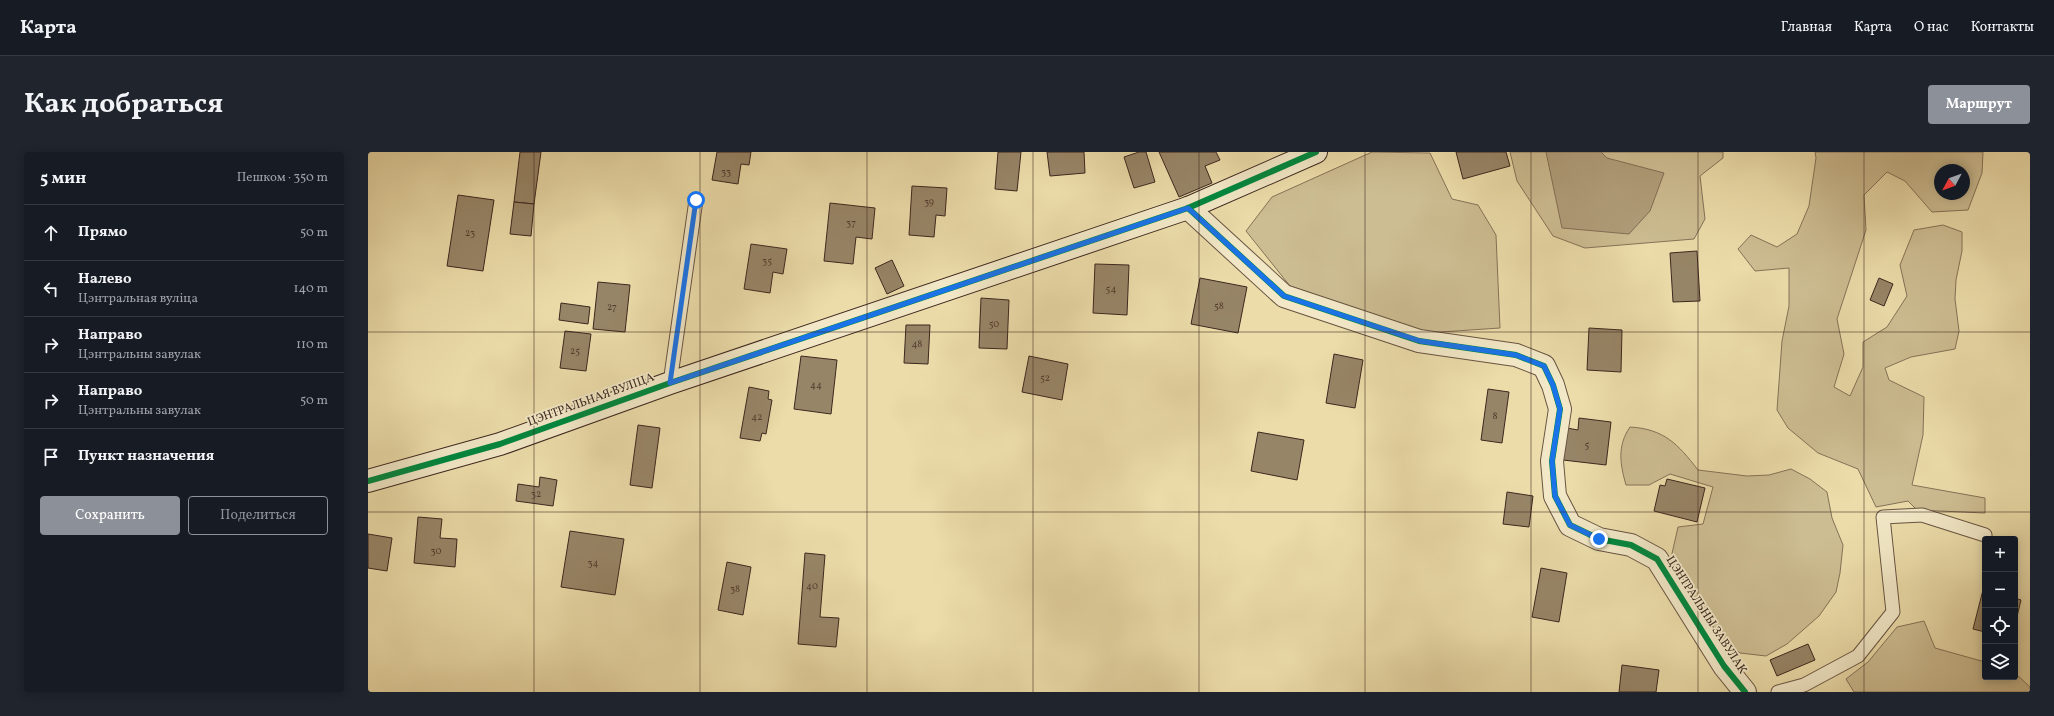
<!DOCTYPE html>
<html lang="ru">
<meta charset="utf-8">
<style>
body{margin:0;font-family:Vollkorn,serif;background:#20242c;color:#f1f3f6}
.controls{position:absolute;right:12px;bottom:12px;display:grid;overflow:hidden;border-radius:4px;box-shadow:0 2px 10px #0003}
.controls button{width:36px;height:36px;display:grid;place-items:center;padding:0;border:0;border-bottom:1px solid #363941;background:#171b24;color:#f1f3f6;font:20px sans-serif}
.compass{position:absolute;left:1566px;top:12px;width:36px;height:36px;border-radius:50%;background:#171b24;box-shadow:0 2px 10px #0003;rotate:229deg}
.stop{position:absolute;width:12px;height:12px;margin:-9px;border:3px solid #1a73e8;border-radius:50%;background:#fff}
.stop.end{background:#1a73e8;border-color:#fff;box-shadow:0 1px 4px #0008}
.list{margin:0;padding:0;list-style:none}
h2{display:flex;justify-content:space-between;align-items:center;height:52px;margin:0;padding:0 16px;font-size:17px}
h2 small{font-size:13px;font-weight:400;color:#9ea1a6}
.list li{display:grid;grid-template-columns:26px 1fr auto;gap:12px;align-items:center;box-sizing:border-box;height:56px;padding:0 16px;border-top:1px solid #363941}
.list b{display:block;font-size:15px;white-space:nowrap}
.list p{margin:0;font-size:13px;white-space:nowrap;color:#9ea1a6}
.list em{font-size:13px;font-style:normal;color:#9ea1a6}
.actions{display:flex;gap:8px;padding:12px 16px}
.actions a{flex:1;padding:9px 0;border:1px solid #8c9099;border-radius:4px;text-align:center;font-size:14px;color:#8c9099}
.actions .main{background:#8c9099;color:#fff}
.icon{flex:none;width:22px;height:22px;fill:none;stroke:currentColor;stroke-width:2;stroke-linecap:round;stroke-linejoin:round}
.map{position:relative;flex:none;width:1662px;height:540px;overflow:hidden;border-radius:4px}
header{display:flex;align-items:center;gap:24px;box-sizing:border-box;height:56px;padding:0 20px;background:#171b24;border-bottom:1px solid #363941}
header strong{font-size:19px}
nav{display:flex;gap:22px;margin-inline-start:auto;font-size:14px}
.intro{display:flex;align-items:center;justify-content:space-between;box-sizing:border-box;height:96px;padding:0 24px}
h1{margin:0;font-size:28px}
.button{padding:10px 18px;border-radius:4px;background:#8c9099;color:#fff;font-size:14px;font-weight:700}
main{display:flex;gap:24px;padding:0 24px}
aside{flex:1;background:#171b24;border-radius:4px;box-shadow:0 2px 10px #0003}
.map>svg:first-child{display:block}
</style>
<header>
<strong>Карта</strong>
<nav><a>Главная</a><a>Карта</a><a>О нас</a><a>Контакты</a></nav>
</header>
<div class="intro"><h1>Как добраться</h1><a class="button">Маршрут</a></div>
<main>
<aside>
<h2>5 мин<small>Пешком · 350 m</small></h2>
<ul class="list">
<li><svg class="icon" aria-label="ahead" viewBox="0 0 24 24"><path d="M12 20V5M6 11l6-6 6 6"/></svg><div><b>Прямо</b></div><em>50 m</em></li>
<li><svg class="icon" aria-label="left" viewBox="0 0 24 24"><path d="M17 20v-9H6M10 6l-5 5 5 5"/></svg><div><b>Налево</b><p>Цэнтральная вуліца</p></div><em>140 m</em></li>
<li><svg class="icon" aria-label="right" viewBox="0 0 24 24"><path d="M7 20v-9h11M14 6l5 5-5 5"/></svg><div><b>Направо</b><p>Цэнтральны завулак</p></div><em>110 m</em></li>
<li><svg class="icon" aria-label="right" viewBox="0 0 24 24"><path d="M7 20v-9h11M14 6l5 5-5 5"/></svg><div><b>Направо</b><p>Цэнтральны завулак</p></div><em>50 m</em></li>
<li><svg class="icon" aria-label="arrive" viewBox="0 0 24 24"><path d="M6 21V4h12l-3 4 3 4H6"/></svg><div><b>Пункт назначения</b></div></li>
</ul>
<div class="actions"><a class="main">Сохранить</a><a>Поделиться</a></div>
</aside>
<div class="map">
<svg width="1662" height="540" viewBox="0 0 1662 540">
<rect width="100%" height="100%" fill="#ebdca9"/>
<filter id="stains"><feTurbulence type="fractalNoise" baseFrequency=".005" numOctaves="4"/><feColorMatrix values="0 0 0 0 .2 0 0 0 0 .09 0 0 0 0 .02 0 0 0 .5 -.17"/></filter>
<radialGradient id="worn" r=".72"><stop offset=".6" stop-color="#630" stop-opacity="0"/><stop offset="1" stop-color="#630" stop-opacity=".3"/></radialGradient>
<!-- green -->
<g fill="#cdbd92" stroke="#857258" fill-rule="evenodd">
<polygon points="1004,0 1062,1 1084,47 1110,53 1128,83 1132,176 1058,181 922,134 878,79 904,45"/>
<polygon points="1142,0 1355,0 1355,6 1332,24 1337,67 1326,87 1217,96 1185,84 1149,29"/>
<path d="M1447,0H1615L1614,21L1600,58L1564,60L1537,29L1519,20L1496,43L1498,78L1469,167L1476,202L1466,235L1482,244L1495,215V190L1519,175L1539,144L1532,113L1546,78L1575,73L1594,80V99L1588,128L1587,147L1591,179L1587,197L1543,205L1517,216L1521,228L1556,245L1555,283L1544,333L1617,346V361L1549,358L1540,349L1508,355L1490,317L1450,301L1420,276L1409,258L1414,189L1421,154V116L1387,119L1370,97L1383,83L1409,95L1429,82L1441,54L1448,6ZM1572,18H1596V42H1572Z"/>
<path d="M1262,275C1296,277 1310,292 1330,318L1379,324L1401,323L1423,317L1442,327L1459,340L1464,366L1475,393L1472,421L1468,440L1451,464L1419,492L1398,504L1372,501L1354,488L1332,466L1315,437L1303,406L1310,375L1335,372L1345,335L1302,322L1281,333H1258C1252,312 1249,294 1262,275Z"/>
<polygon points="1556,469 1567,496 1617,510 1617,525 1647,525 1647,521 1662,535 1662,540 1486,540 1478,527 1500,510 1529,475"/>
</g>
<!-- water -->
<polygon fill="#b09e7a" stroke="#826e56" points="1178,0 1233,0 1239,6 1296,21 1282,59 1261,82 1194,76"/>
<!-- building -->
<g fill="#978567" stroke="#3d271f">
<polygon points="152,0 173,0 166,52 146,50"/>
<polygon points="349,0 383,0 381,13 373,12 370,32 344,28"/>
<polygon points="630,0 653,0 649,39 627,37"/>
<polygon points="679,0 716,0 717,21 682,24"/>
<polygon points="771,0 778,0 787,30 766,36 756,5"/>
<polygon points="791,0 848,0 852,8 837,14 844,31 811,45"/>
<polygon points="1088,0 1138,0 1142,14 1095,27"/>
<polygon points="544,34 579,36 577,64 568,63 566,85 541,83"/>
<polygon points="90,43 126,48 115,119 79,114"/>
<polygon points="146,50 166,52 163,84 142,82"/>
<polygon points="462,51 507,56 504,87 488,85 485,112 456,109"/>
<polygon points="383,92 419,97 415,122 405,120 402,141 376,137"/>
<polygon points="1329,99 1332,149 1305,150 1302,101"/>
<polygon points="524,108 536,134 519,142 507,116"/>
<polygon points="727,112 761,113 759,163 725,161"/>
<polygon points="832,126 879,135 870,181 823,172"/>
<polygon points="1511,126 1525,132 1516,154 1502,148"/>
<polygon points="230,130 262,133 257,180 225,177"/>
<polygon points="613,146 641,148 639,197 611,196"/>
<polygon points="193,151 222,155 220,172 191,168"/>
<polygon points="538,173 562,173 560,212 536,211"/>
<polygon points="1221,176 1254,178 1253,220 1219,218"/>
<polygon points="197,179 223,182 218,219 192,216"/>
<polygon points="966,202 995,208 987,256 958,251"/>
<polygon points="433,204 469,208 463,262 426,257"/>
<polygon points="661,204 700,212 694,248 654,240"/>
<polygon points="381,235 401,239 400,247 404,248 398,282 394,281 392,289 372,286"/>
<polygon points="1120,237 1141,240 1134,291 1113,288"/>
<polygon points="1211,266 1243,270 1238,313 1195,308 1199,276 1210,278"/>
<polygon points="270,273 292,276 284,336 262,333"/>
<polygon points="890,280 936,288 929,328 883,319"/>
<polygon points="172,325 189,328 185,354 148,349 150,332 171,335"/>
<polygon points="1299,327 1337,336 1329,370 1286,359 1292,333 1297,334"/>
<polygon points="1139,340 1165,344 1161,375 1135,372"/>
<polygon points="50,365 74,367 72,386 89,387 87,415 46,411"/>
<polygon points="202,379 256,387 247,443 193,435"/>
<polygon points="0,382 24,386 19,419 0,416"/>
<polygon points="437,401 457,403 452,465 471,466 468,495 430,492"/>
<polygon points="359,410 383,415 375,463 350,458"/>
<polygon points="1173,416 1199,421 1191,470 1164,465"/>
<polygon points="1615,438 1617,439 1617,480 1605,477"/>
<polygon points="1647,446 1653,448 1647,473"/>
<polygon points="1440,492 1447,508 1409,524 1402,508"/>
<polygon points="1254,513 1291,518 1288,540 1251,540"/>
</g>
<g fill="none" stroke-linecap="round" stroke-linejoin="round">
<defs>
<g id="lane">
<polyline points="302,231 328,48"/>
<polyline points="1410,540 1436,533 1490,504 1525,460 1515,365 1554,363 1617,383"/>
</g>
<polyline id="street" points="820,56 916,144 1051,189 1148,203 1176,214 1185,233 1192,257 1184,309 1187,344 1202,373 1231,387 1263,393 1289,407 1356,514 1377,540"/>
<polyline id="secondary" points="0,329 132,292 302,231 820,56 948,0"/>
</defs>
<!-- lane casing -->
<use href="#lane" stroke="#685442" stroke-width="15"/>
<!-- street casing -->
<use href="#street" stroke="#685442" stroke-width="24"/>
<!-- secondary casing -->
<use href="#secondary" stroke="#3d271f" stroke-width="24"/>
<!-- lane -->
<use href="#lane" stroke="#f2e8c7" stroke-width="13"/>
<!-- street -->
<use href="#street" stroke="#f2e8c7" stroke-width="22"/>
<!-- secondary -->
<use href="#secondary" stroke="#f2e8c7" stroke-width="22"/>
<defs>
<g id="cycleway">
<polyline points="820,56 916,144 1051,189 1148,203 1176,214 1185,233 1192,257 1184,309 1187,344 1202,373 1231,387 1263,393 1289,407 1356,514 1377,540"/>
<polyline points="0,329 132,292 302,231 820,56 948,0"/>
</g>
</defs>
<!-- cycleway casing -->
<use href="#cycleway" stroke="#f2e8c7" stroke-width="8"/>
<!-- cycleway -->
<use href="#cycleway" stroke="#00873e" stroke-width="6"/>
</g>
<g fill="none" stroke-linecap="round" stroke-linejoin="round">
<!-- route -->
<polyline stroke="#1a73e8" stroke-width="5" points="328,48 302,231 820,56 916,144 1052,189 1148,203 1176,214 1185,233 1192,257 1184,309 1187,344 1202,373 1231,387"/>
</g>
<!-- grid -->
<path fill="none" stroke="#3d271f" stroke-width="1" stroke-opacity="0.55" d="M166,0V540M332,0V540M499,0V540M665,0V540M831,0V540M997,0V540M1163,0V540M1330,0V540M1496,0V540M0,180H1662M0,360H1662"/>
<g text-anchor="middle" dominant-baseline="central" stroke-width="3.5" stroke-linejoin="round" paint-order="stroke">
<!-- number labels -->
<g font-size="10" fill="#543e31">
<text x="358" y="20">33</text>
<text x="561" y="50">39</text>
<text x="483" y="71">37</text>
<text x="102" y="81">23</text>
<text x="399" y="109">35</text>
<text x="743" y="137">54</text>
<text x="851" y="154">58</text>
<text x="244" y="155">27</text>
<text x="626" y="172">50</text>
<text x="549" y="192">48</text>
<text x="207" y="199">25</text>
<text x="677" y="226">52</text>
<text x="448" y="233">44</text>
<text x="1127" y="264">8</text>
<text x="389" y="265">42</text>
<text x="1219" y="293">5</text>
<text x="168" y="342">32</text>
<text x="68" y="399">30</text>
<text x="225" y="411">34</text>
<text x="444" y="434">40</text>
<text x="367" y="437">38</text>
</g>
<!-- street labels -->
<g font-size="12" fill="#3d271f" stroke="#f2e8c7">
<text transform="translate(223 248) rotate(-20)">ЦЭНТРАЛЬНАЯ ВУЛІЦА</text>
<text transform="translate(1338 463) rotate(57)">ЦЭНТРАЛЬНЫ ЗАВУЛАК</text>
</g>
</g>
<rect width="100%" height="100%" filter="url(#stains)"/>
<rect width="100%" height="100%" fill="url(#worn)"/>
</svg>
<div class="controls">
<button>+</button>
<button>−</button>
<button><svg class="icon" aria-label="locate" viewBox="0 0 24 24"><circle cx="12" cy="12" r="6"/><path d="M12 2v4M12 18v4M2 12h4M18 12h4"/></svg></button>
<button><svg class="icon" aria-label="layers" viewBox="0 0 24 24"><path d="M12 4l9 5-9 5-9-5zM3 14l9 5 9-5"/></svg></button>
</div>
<svg class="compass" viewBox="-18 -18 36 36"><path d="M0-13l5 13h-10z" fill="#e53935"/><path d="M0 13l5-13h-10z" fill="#9ea1a6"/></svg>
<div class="stop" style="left:328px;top:48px"></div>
<div class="stop end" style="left:1231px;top:387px"></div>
</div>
</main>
